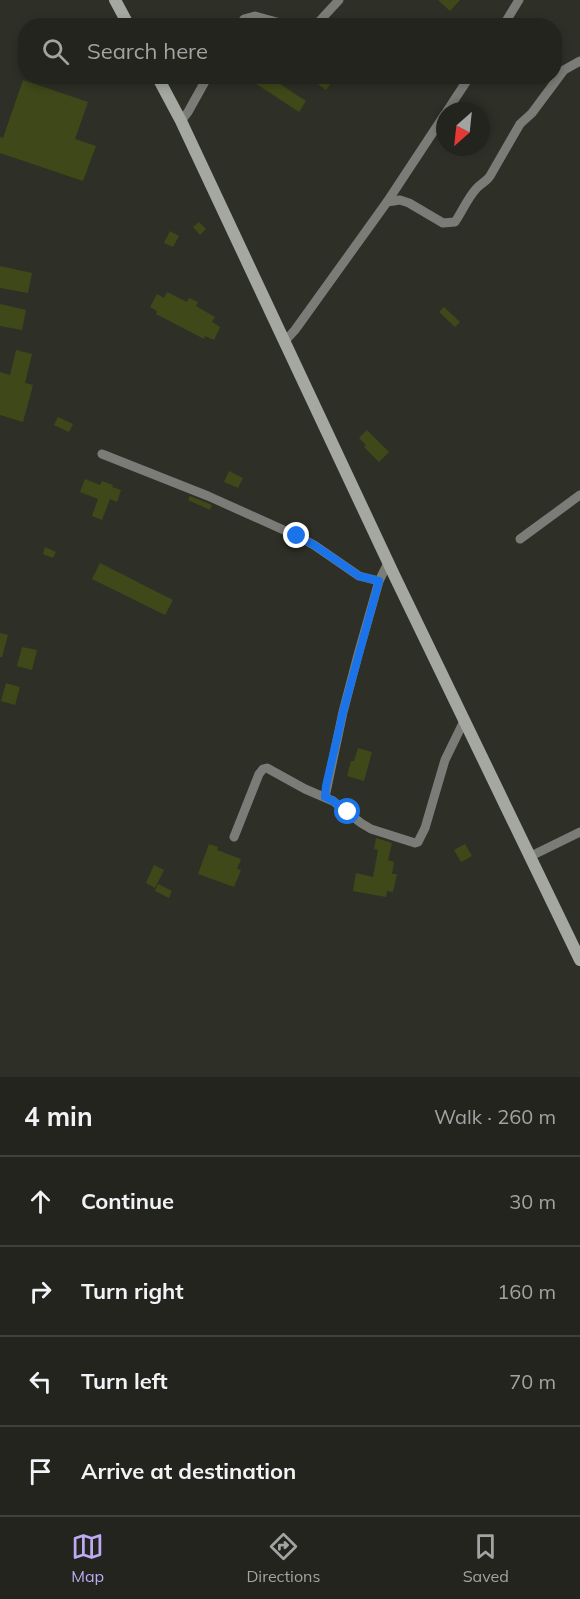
<!DOCTYPE html>
<meta charset="utf-8">
<style>
body{margin:0;font-family:Mulish,sans-serif;background:#2e302a;color:#f1f3f6}
.compass{position:absolute;left:436px;top:102px;width:54px;height:54px;border-radius:50%;background:#22241d;box-shadow:0 3px 9px #0003;rotate:207deg}
.stop{position:absolute;width:18px;height:18px;margin:-14px;border:4px solid #1a73e8;border-radius:50%;background:#fff}
.stop.end{background:#1a73e8;border-color:#fff;box-shadow:0 2px 6px #0008}
.list{margin:0;padding:0;list-style:none}
h2{display:flex;justify-content:space-between;align-items:center;height:78px;margin:0;padding:0 24px;font-size:26px}
h2 small{font-size:20px;font-weight:400;color:#a2a4a4}
.list li{display:grid;grid-template-columns:39px 1fr auto;gap:18px;align-items:center;box-sizing:border-box;height:90px;padding:0 24px;border-top:2px solid #3f413b}
.list b{display:block;font-size:22px;white-space:nowrap}
.list em{font-size:20px;font-style:normal;color:#a2a4a4}
.icon{flex:none;width:33px;height:33px;fill:none;stroke:currentColor;stroke-width:2;stroke-linecap:round;stroke-linejoin:round}
.map{position:relative;flex:none;width:580px;height:1077px;overflow:hidden}
.search{position:absolute;background:#22241d;box-shadow:0 3px 9px #0003;left:18px;right:18px;top:18px;height:66px;display:flex;align-items:center;gap:15px;box-sizing:border-box;padding:0 21px;border-radius:24px;color:#a2a4a4;font-size:22px}
.sheet{height:438px;background:#22241d}
nav{display:flex;justify-content:space-around;align-items:center;box-sizing:border-box;height:84px;border-top:2px solid #3f413b;background:#22241d;font-size:16px;color:#a2a4a4}
nav a{display:grid;justify-items:center;gap:3px}
nav .on{color:#bea9f4}
.map>svg:first-child{display:block}
</style>
<div class="map">
<svg width="580" height="1077" viewBox="0 0 580 1077">
<rect width="100%" height="100%" fill="#2e3027"/>
<!-- building -->
<g fill="#3e4818">
<polygon points="438,0 460,0 450,11"/>
<polygon points="244,76 268,76 306,101 299,112"/>
<polygon points="306,76 326,76 332,81 326,90"/>
<polygon points="23,80 88,102 75,139 96,146 83,181 0,153 0,137 3,138"/>
<polygon points="199,222 206,229 200,235 193,227"/>
<polygon points="170,231 179,236 173,247 164,243"/>
<polygon points="0,266 32,273 28,293 0,288"/>
<polygon points="167,292 187,302 189,298 198,302 196,306 215,317 212,322 220,327 214,340 205,336 204,339 156,314 157,311 150,307 157,294 164,298"/>
<polygon points="0,304 26,310 22,330 0,326"/>
<polygon points="444,307 460,322 455,327 439,312"/>
<polygon points="16,350 32,354 25,383 33,385 23,422 0,415 0,372 10,375"/>
<polygon points="58,417 73,424 69,432 54,425"/>
<polygon points="367,430 389,452 379,462 364,447 366,445 359,438"/>
<polygon points="229,471 243,478 238,488 224,482"/>
<polygon points="85,479 100,485 102,481 113,485 112,487 121,490 117,502 110,499 102,520 92,516 98,499 80,492"/>
<polygon points="190,496 212,505 210,510 188,500"/>
<polygon points="45,547 56,552 53,558 43,554"/>
<polygon points="100,563 173,600 165,615 92,579"/>
<polygon points="0,633 8,635 2,657 0,657"/>
<polygon points="22,647 37,650 32,670 17,666"/>
<polygon points="6,683 20,687 15,705 1,701"/>
<polygon points="358,748 372,752 364,781 347,776 351,761 354,761"/>
<polygon points="376,838 392,843 388,860 394,862 392,874 397,874 393,892 387,891 386,897 353,891 356,873 373,877 378,850 374,849"/>
<polygon points="209,844 218,847 217,850 241,859 237,869 241,870 234,887 198,874"/>
<polygon points="465,844 472,856 461,862 454,850"/>
<polygon points="154,865 164,870 155,888 146,883"/>
<polygon points="158,884 172,891 169,898 155,891"/>
</g>
<g fill="none" stroke-linecap="round" stroke-linejoin="round">
<!-- street -->
<g stroke="#7b7c77" stroke-width="9">
<polyline points="239,26 244,19 255,16 291,26"/>
<polyline points="315,26 339,0"/>
<polyline points="503,26 519,0"/>
<polyline points="447,111 470,76"/>
<polyline points="181,121 188,112 208,76"/>
<polyline points="387,202 445,114"/>
<path d="M284,342L295,330L387,202L400,200L409,203L443,223L455,222C462,212 467,199 476,189C480,184 486,182 490,176L520,124L532,113L564,70L580,61"/>
<polyline points="102,454 208,496 297,536 314,545 359,576 379,581"/>
<polyline points="520,539 580,495"/>
<polyline points="325,797 343,712 358,655 379,581 388,563"/>
<polyline points="234,837 259,774 263,769 267,768 305,789 333,801 361,823 371,829 415,843 418,842 425,828 445,760 464,721"/>
<polyline points="529,857 580,832"/>
</g>
<!-- secondary -->
<g stroke="#a5a8a0" stroke-width="12">
<polyline points="115,0 129,26"/>
<polyline points="157,76 181,121 395,577 580,960"/>
</g>
</g>
<g fill="none" stroke-linecap="round" stroke-linejoin="round">
<!-- route -->
<polyline stroke="#1a73e8" stroke-width="8" points="297,536 314,545 359,576 379,581 343,712 326,786 325,797 333,801 348,812"/>
</g>
</svg>
<svg class="compass" viewBox="-18 -18 36 36"><path d="M0-13l5 13h-10z" fill="#e53935"/><path d="M0 13l5-13h-10z" fill="#a2a4a4"/></svg>
<div class="stop" style="left:348px;top:812px"></div>
<div class="stop end" style="left:297px;top:536px"></div>
<div class="search"><svg class="icon" aria-label="search" viewBox="0 0 24 24"><circle cx="10" cy="10" r="6"/><path d="M15 15l6 6"/></svg>Search here</div>
</div>
<section class="sheet">
<h2>4 min<small>Walk · 260 m</small></h2>
<ul class="list">
<li><svg class="icon" aria-label="ahead" viewBox="0 0 24 24"><path d="M12 20V5M6 11l6-6 6 6"/></svg><div><b>Continue</b></div><em>30 m</em></li>
<li><svg class="icon" aria-label="right" viewBox="0 0 24 24"><path d="M7 20v-9h11M14 6l5 5-5 5"/></svg><div><b>Turn right</b></div><em>160 m</em></li>
<li><svg class="icon" aria-label="left" viewBox="0 0 24 24"><path d="M17 20v-9H6M10 6l-5 5 5 5"/></svg><div><b>Turn left</b></div><em>70 m</em></li>
<li><svg class="icon" aria-label="arrive" viewBox="0 0 24 24"><path d="M6 21V4h12l-3 4 3 4H6"/></svg><div><b>Arrive at destination</b></div></li>
</ul>
</section>
<nav>
<a class="on"><svg class="icon" aria-label="map" viewBox="0 0 24 24"><path d="M3 6l6-2 6 2 6-2v14l-6 2-6-2-6 2zM9 4v14M15 6v14"/></svg>Map</a>
<a><svg class="icon" aria-label="directions" viewBox="0 0 24 24"><path d="M12 3l9 9-9 9-9-9zM9 14v-3h6M13 9l2 2-2 2"/></svg>Directions</a>
<a><svg class="icon" aria-label="saved" viewBox="0 0 24 24"><path d="M7 4h10v16l-5-4-5 4z"/></svg>Saved</a>
</nav>
